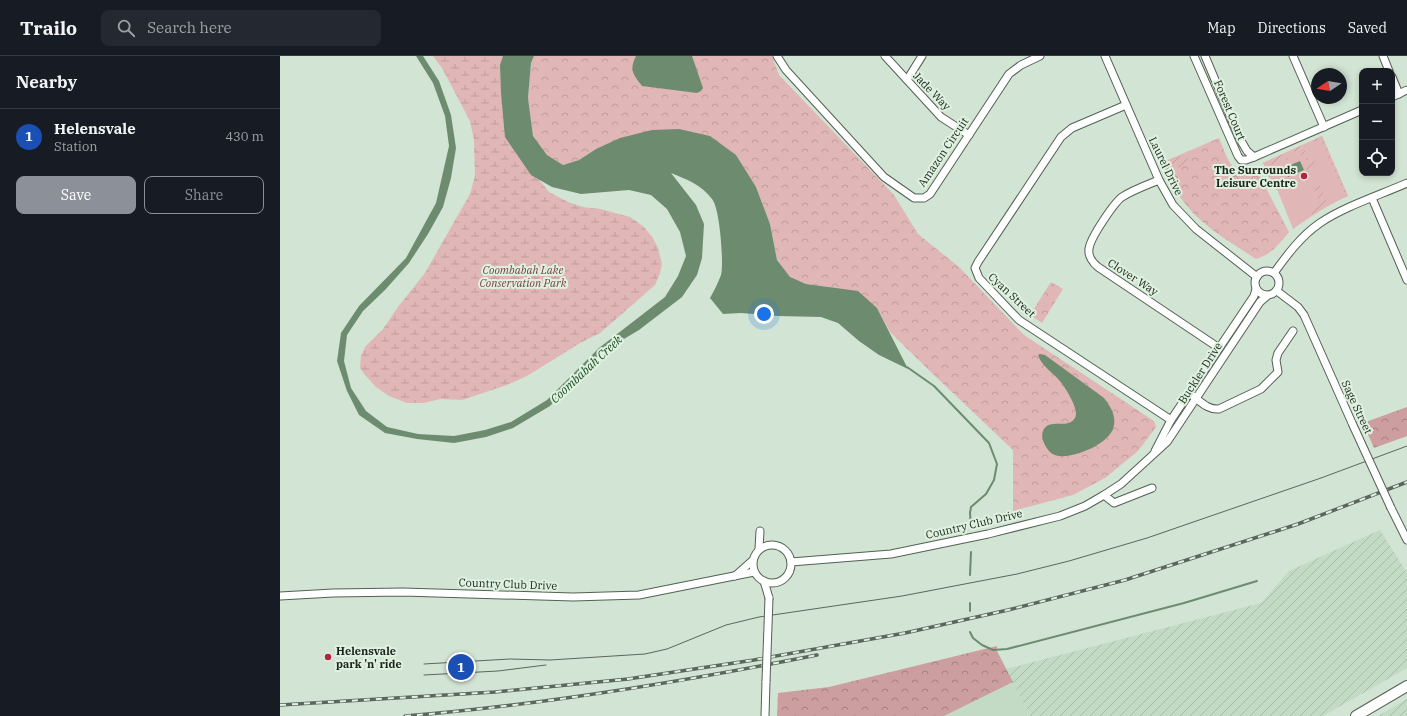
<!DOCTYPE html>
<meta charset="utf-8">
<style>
body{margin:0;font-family:"IBM Plex Serif",serif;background:#242831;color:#f1f3f6}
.controls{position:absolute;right:12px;top:12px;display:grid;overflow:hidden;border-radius:8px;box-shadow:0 2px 6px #0003}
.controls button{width:36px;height:36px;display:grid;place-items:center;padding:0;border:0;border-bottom:1px solid #363941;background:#171b24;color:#f1f3f6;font:20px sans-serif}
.compass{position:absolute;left:1031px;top:12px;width:36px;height:36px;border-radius:50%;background:#171b24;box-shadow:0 2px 6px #0003;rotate:258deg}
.you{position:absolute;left:484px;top:258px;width:14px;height:14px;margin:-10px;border:3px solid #fff;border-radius:50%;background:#1a73e8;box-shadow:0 0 0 6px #1a73e833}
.badge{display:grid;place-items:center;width:26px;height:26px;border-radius:50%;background:#8c9099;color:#fff;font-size:13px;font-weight:700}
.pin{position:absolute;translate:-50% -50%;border:2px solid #fff;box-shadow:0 1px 4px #0006}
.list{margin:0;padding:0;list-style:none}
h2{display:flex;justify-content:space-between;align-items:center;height:52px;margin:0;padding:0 16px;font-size:17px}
h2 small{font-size:13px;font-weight:400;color:#9ea1a6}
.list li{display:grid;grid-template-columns:26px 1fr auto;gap:12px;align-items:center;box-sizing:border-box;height:56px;padding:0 16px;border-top:1px solid #363941}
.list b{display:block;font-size:15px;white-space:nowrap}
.list p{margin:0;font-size:13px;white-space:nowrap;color:#9ea1a6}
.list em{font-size:13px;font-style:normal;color:#9ea1a6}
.actions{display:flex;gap:8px;padding:12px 16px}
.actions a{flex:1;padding:9px 0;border:1px solid #8c9099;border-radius:8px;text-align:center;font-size:14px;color:#8c9099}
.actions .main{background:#8c9099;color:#fff}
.icon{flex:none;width:22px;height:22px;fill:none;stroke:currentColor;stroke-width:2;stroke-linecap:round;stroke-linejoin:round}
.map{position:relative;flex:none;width:1127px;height:660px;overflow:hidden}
header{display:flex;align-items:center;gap:24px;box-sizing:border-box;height:56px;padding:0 20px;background:#171b24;border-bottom:1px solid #363941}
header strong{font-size:19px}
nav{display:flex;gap:22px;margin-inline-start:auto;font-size:14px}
.search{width:280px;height:36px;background:#242831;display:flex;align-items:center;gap:10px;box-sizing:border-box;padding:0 14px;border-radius:8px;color:#9ea1a6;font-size:15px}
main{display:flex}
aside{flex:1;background:#171b24}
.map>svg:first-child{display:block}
</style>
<header>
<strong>Trailo</strong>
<div class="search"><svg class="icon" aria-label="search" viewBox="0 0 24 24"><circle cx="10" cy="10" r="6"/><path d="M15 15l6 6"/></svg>Search here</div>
<nav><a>Map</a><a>Directions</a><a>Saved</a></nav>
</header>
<main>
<aside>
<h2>Nearby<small></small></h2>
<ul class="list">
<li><span class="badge" style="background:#1a4fb4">1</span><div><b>Helensvale</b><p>Station</p></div><em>430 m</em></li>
</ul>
<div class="actions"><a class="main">Save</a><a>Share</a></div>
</aside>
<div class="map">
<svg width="1127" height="660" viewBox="0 0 1127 660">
<defs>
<pattern id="industrial-furrows" width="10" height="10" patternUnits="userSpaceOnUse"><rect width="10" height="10" fill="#c3dbc4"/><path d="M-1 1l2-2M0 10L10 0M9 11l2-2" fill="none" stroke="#a7bca8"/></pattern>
<pattern id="forest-crowns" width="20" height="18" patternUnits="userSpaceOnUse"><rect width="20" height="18" fill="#cc9e9f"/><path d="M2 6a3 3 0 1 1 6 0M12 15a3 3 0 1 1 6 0" fill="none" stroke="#a58081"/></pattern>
<pattern id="wetland-marsh" width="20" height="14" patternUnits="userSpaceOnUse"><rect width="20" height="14" fill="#e1b6b7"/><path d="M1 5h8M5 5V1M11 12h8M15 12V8" fill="none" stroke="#c09c9d"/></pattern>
<pattern id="park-crowns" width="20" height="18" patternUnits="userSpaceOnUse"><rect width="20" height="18" fill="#e1b6b7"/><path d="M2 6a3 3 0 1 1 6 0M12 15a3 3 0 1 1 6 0" fill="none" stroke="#c09c9d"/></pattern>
<pattern id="garden-furrows" width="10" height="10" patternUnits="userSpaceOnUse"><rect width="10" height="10" fill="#e1b6b7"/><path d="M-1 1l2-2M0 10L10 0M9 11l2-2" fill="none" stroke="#c09c9d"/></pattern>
</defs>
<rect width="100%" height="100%" fill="#d2e4d3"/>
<!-- built -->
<polygon fill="#c3dbc4" points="733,626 750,660 664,660"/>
<!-- industrial -->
<g fill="url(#industrial-furrows)">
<polygon points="1100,474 1127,517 1127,612 1043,660 750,660 726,613 981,547 1009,515"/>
<polygon points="1127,643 1127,660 1098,660"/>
</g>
<!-- grass -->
<path fill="#e1b6b7" d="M1042,80L1068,140C1048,149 1031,160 1013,173L997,133H995L983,107Z"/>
<!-- forest -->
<g fill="url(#forest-crowns)">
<polygon points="1127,351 1127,380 1094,392 1083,367"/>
<polygon points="717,590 717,595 733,626 664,660 497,660 498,637 549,631"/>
</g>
<!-- wetland -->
<polygon fill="url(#wetland-marsh)" points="153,0 234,0 257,121 269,136 288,146 303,151 320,153 350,161 363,170 373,182 378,192 382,208 380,217 375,229 320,277 300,287 247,320 227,329 182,344 160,343 144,347 127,347 109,340 96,331 85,319 80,312 81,300 85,291 103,273 118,251 145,217 190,138 195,120 194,84 190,65 162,12"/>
<!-- park -->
<g fill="url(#park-crowns)">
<polygon points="254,0 492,0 499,19 614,139 638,178 679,211 744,279 874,365 876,371 858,395 825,422 793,439 733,455 733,394 654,319 610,276 597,252 549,231 526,228 510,222 497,204 490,168 476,131 316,93 299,104 283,109 267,99 253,80 248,42 251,7"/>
<path d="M939,82C943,90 949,113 959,114C964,115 970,113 975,111L1009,176C999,188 991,199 976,203C952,187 925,172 907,150C896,137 889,122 881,107Z"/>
<polygon points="771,226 783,233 762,267 750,259"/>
</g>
<!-- garden -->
<g fill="url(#garden-furrows)">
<polygon points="1042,80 1068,140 1060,143 1059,141 1065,139 1057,121 1051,122 1056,119 1048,101 1042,103 1048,99 1041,84 1035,87 1034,84"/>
<polygon points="1029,86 1029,89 1024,92 1030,107 1036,105 1036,107 1031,109 1035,119 1032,114 1028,116 1026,112 1029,110 1025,102 1023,103 1021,99 1019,100 1016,95 1006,99 1008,103 988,110 993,126 995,125 997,130 1001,129 1002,132 997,134 995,133 983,107"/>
<polygon points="899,100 912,104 901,111 894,112 895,116 898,119 886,118 884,112 889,110 886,105"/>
<polygon points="1040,130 1046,145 1052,143 1054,146 1032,159 1029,152 1040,147 1034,132"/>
</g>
<!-- water -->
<g fill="#6d8c6f">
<path d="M136,0H143L159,25L171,59L176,92L171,122L163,151L148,178L129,207L105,234L83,255L67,279L64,305L71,332L86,355L107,371L138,378L174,380L205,374L231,366L267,344L319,292L385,241L398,220L406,200L400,176L387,153L371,139L349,134L301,138L272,131L251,119L225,81L221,37L220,9L223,0H254L251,7L248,42L253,80L267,99L283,109L299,104L316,93L340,82L372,74L399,73L430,80L456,99L476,131L490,168L497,204L510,221L526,228L578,235L597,252L628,313L599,299L579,285L558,267L541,261L498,260L461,257L443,258L430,242C434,235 438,227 441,219C444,208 440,152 432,143C420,128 408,124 391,117L416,149L424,168L422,202L417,219L402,241L359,274L322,296L270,350L233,372L206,381L174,387L137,383L105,377L79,359L67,335L57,305L61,277L79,250L126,202L156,147L169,90L165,60L153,27Z"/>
<path d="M356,0H412L423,32L421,35L417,37L362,30C353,18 349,14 356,0Z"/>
<polygon points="1020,105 1024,114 1008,121 1006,117 998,120 996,115"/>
<path d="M760,298L765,299L824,342C845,368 832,384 805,395C797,398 788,401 779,400C772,399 768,395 765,389C763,385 761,380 763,375C768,361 788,374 795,362C800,354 785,331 779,324C773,317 761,309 758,299Z"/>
</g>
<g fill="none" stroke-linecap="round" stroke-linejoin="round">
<!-- stream -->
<g stroke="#6d8c6f" stroke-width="2">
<polyline points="627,311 654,330 709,387 717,408 714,424 706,438 691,451 690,457 691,470"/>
<polyline points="690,519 691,496"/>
<polyline points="690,547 690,555"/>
<polyline points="690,576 693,582 702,589 713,594 727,593 904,547 977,525"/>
</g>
<defs>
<g id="street">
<polyline points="497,0 506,14 604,121 634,142 644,142 650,138 729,18 741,9 760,0"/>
<polyline points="605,0 661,61 689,79"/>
<polyline points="825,0 879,124 893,149 916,173 977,221"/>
<polyline points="914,0 958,100 961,104 966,104 974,101 1082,54"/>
<polyline points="925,0 960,83 967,95 974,101"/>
<polyline points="1013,0 1044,71"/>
<polyline points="1103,0 1109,15"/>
<polyline points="1112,21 1119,38"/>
<polyline points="627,24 642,0"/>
<polyline points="1112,41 1127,34"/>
<polyline points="846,49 792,72 781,81 698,206 695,212 699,222 739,264 891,364"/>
<path d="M879,124C867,129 853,134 842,141C834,147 810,182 809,193C808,200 813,207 818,211L939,292"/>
<polyline points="1092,142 1127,224"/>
<circle cx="987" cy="227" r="12"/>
<path d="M994,217C1007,199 1021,180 1040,167C1063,151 1100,139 1127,127"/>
<polyline points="997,235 1018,251 1024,259 1072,367"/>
<path d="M913,340C921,346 928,354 939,353L981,333L998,316L996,304L998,297L1013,275"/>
<polyline points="875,395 891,364 974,240 976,233"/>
<polyline points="824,439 841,428 887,386 980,246 987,240"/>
<polyline points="1111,452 1127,484"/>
<circle cx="492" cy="508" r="19"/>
<polyline points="479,493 480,475"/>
<polyline points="511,506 611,498 708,478 780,460 805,450 824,439 834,447 872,432"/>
<polyline points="455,520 473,504"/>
<polyline points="484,525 489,542"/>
<polyline points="0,540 53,537 123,536 293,541 359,539 474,516"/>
<polyline points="485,660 486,625"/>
</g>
<polyline id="secondary" points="1076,660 1127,630"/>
</defs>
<!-- street casing -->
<use href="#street" stroke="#526153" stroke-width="9"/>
<!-- secondary casing -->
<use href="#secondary" stroke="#526153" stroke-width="12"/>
<!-- street -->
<use href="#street" stroke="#fff" stroke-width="7"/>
<!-- secondary -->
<use href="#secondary" stroke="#fff" stroke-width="10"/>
<!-- tram -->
<g stroke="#5b665c" stroke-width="1">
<polyline points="144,608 230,603 270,604 365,598 387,593 446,569 479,561 622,540 737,518 789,505 867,482 1041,422 1127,390"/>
<polyline points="144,619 218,615 266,609"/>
</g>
<defs>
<g id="rail">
<polyline points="0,649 215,636 348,623 474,604 625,577 728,554 845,524 1018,468 1127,426"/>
<path d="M125,660C263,649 401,626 537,599"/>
</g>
</defs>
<!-- rail casing -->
<use href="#rail" stroke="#5b665c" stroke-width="3.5"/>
<!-- rail -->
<use href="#rail" stroke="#dff2e0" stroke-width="2" stroke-dasharray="6" stroke-linecap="butt"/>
<defs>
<g id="street-bridge">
<polyline points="1072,367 1111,452"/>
<polyline points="486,625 489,542"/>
</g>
</defs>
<!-- street-bridge casing -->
<use href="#street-bridge" stroke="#526153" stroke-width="9" stroke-linecap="butt"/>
<!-- street-bridge -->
<use href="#street-bridge" stroke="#fff" stroke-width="7"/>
</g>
<!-- markers -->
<g fill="#b4223e" stroke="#dff2e0" stroke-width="1.5">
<circle cx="1024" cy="120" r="4"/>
<circle cx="48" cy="601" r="4"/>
</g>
<g text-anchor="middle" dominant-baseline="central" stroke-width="4" stroke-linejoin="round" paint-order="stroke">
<!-- street labels -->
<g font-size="11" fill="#1c231d" stroke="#dff2e0">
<text transform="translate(652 35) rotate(46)">Jade Way</text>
<text transform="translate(950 54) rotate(67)">Forest Court</text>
<text transform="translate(663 96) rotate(-56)">Amazon Circuit</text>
<text transform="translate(886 110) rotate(64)">Laurel Drive</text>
<text transform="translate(853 221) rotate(33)">Clover Way</text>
<text transform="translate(732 239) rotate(43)">Cyan Street</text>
<text transform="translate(920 317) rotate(-57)">Buckler Drive</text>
<text transform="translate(1077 351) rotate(65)">Sage Street</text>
<text transform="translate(694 468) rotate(-13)">Country Club Drive</text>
<text transform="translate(228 528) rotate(2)">Country Club Drive</text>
</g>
<!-- poi labels -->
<g font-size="11" font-weight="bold" fill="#1c231d" stroke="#dff2e0" text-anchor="end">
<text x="1016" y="114">The Surrounds<tspan x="1016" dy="13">Leisure Centre</tspan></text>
<text x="56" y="595" text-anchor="start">Helensvale<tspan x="56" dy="13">park 'n' ride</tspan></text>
</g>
<!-- park labels -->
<g font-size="11" font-style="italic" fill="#793c40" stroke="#dff2e0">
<text x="243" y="214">Coombabah Lake<tspan x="243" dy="13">Conservation Park</tspan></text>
</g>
<!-- water labels -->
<g font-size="12" font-style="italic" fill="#1c4c23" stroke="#dff2e0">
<text transform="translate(306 313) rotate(-43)">Coombabah Creek</text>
</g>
</g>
</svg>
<div class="controls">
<button>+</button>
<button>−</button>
<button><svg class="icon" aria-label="locate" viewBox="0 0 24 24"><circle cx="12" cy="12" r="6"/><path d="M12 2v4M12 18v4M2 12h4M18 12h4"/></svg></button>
</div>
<svg class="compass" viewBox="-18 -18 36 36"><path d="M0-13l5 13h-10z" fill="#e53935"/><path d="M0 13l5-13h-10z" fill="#9ea1a6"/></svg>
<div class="you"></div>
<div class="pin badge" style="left:181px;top:611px;background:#1a4fb4">1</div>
</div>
</main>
